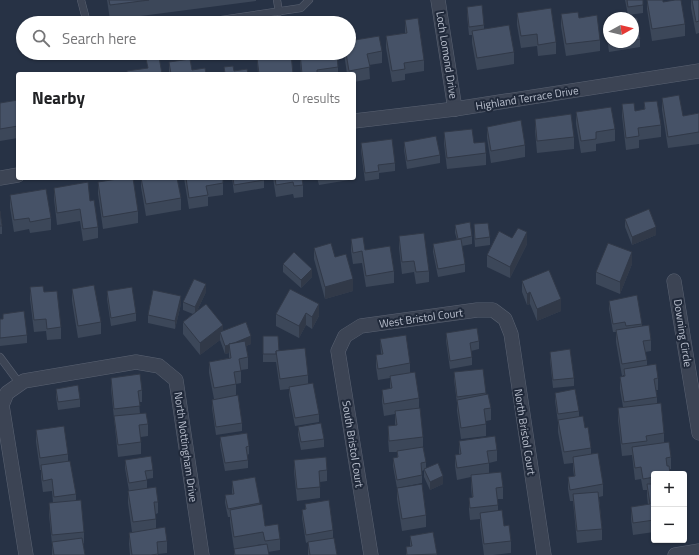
<!DOCTYPE html>
<meta charset="utf-8">
<style>
body{margin:0;font-family:"Titillium Web",sans-serif;background:#f6f6f6;color:#202124}
.controls{position:absolute;right:12px;bottom:12px;display:grid;overflow:hidden;border-radius:4px;box-shadow:0 1px 3px #0004}
.controls button{width:36px;height:36px;display:grid;place-items:center;padding:0;border:0;border-bottom:1px solid #e0e0e0;background:#fff;color:#202124;font:20px sans-serif}
.compass{position:absolute;left:603px;top:12px;width:36px;height:36px;border-radius:50%;background:#fff;box-shadow:0 1px 3px #0004;rotate:82deg}
.list{margin:0;padding:0;list-style:none}
h2{display:flex;justify-content:space-between;align-items:center;height:52px;margin:0;padding:0 16px;font-size:17px}
h2 small{font-size:13px;font-weight:400;color:#757577}
.icon{flex:none;width:22px;height:22px;fill:none;stroke:currentColor;stroke-width:2;stroke-linecap:round;stroke-linejoin:round}
.map{position:relative;flex:none;width:699px;height:555px;overflow:hidden}
.search{position:absolute;background:#fff;box-shadow:0 1px 3px #0004;left:16px;top:16px;width:340px;height:44px;display:flex;align-items:center;gap:10px;box-sizing:border-box;padding:0 14px;border-radius:22px;color:#757577;font-size:15px}
.panel{position:absolute;background:#fff;box-shadow:0 1px 3px #0004;left:16px;top:72px;width:340px;height:108px;border-radius:4px}
.map>svg:first-child{display:block}
</style>
<div class="map">
<svg width="699" height="555" viewBox="0 0 699 555">
<rect width="100%" height="100%" fill="#273245"/>
<g fill="none" stroke-linecap="round" stroke-linejoin="round">
<defs>
<g id="service">
<polyline points="81,0 86,19 89,23"/>
<polyline points="277,0 279,12"/>
<polyline points="201,23 301,8 309,0"/>
<polyline points="0,357 20,384"/>
</g>
<g id="minor">
<polyline points="438,0 455,109"/>
<polyline points="354,121 455,109 699,71"/>
<polyline points="0,178 18,175"/>
<polyline points="674,281 699,433"/>
<polyline points="26,555 2,405 7,393 24,381 136,362 159,366 176,380 202,555"/>
<polyline points="371,555 338,351 345,336 361,326 477,310 493,310 505,319 511,334 544,555"/>
<polyline points="675,555 699,551"/>
</g>
</defs>
<!-- service casing -->
<use href="#service" stroke="#5a6272" stroke-width="8"/>
<!-- minor casing -->
<use href="#minor" stroke="#5a6272" stroke-width="15"/>
<!-- service -->
<use href="#service" stroke="#3c4454" stroke-width="7"/>
<!-- minor -->
<use href="#minor" stroke="#3c4454" stroke-width="14"/>
</g>
<!-- wall -->
<g fill="#3c4759">
<polygon points="107,0 256,0 256,1 110,20"/>
<polygon points="625,0 643,0 643,13 628,15"/>
<polygon points="647,0 663,0 663,2 685,24 685,36 652,41 647,9"/>
<polygon points="691,0 699,0 699,33 696,34 691,8"/>
<polygon points="467,7 484,25 484,29 514,52 514,64 477,70 472,43 472,35 469,35 467,15"/>
<polygon points="517,13 556,42 556,54 538,56 537,46 521,48 517,25"/>
<polygon points="561,14 579,18 600,40 600,51 566,56 561,26"/>
<polygon points="633,18 640,39 640,47 609,52 606,30 606,22 609,42 633,42"/>
<polygon points="405,20 424,60 424,71 405,74 405,80 392,82 386,48 386,36 405,33"/>
<polygon points="382,51 382,63 369,65 370,79 354,82 354,74 347,74 344,53"/>
<polygon points="300,53 338,67 338,74 301,74 300,62"/>
<polygon points="257,58 293,74 258,74"/>
<polygon points="169,62 192,70 206,74 169,74"/>
<polygon points="662,98 683,116 699,113 699,144 668,148 662,110"/>
<polygon points="18,100 18,138 0,141 0,103"/>
<polygon points="644,102 661,125 661,137 639,140 639,148 626,150 622,116 622,104 635,111 644,110"/>
<polygon points="576,112 615,129 615,141 596,144 596,151 581,153 576,124"/>
<polygon points="535,119 574,137 574,149 537,153 535,131"/>
<polygon points="487,127 525,145 525,157 491,163 487,138"/>
<polygon points="444,132 474,143 486,153 486,165 447,169 444,144"/>
<polygon points="404,142 440,155 440,163 407,169 404,150"/>
<polygon points="361,143 395,163 395,171 379,173 379,179 365,181 361,151"/>
<polygon points="354,159 355,167 355,179 319,185 317,178 354,178"/>
<polygon points="141,178 177,178 181,198 181,210 146,216 141,187"/>
<polygon points="184,178 223,178 223,195 208,197 208,206 189,209"/>
<polygon points="232,178 264,178 264,188 234,193"/>
<polygon points="273,178 302,178 303,185 303,197 294,198 293,194 276,197"/>
<polygon points="98,182 138,211 138,223 103,229 98,194"/>
<polygon points="54,188 90,201 98,227 98,238 83,241 80,221 57,225 54,199"/>
<polygon points="10,195 51,218 51,230 30,233 29,229 14,232 10,207"/>
<polygon points="0,211 2,226 2,234 0,234"/>
<polygon points="625,219 656,235 632,245 625,227"/>
<polygon points="474,224 490,237 490,245 475,247 474,232"/>
<polygon points="455,225 472,236 472,244 462,246 465,264 465,272 438,277 433,252 433,244 457,240 455,233"/>
<polygon points="399,236 429,271 429,282 416,284 414,272 402,274 399,248"/>
<polygon points="512,238 527,244 510,278 487,267 487,255"/>
<polygon points="351,239 394,271 394,283 366,287 362,263 353,264 351,251"/>
<polygon points="314,248 335,257 353,291 325,299 314,259"/>
<polygon points="283,264 312,277 301,288 283,272"/>
<polygon points="632,264 620,294 596,284 596,272"/>
<polygon points="522,281 561,311 537,321 530,304 527,305 522,292"/>
<polygon points="30,287 44,292 61,327 61,339 47,340 46,331 34,332 30,299"/>
<polygon points="72,289 101,322 101,334 78,338 72,301"/>
<polygon points="290,289 319,316 312,329 306,325 299,338 276,326 276,314"/>
<polygon points="107,291 136,313 136,321 111,326 107,299"/>
<polygon points="206,292 197,311 223,331 251,344 246,346 248,357 248,369 241,370 241,383 236,384 236,395 242,423 242,431 216,435 212,408 212,400 214,399 209,373 209,362 229,358 229,353 225,354 220,340 200,355 183,334 183,322 193,314 183,310 183,302"/>
<polygon points="609,301 642,324 642,326 651,340 651,351 645,352 647,360 647,365 658,378 658,390 656,390 657,397 657,403 664,433 664,442 671,457 671,469 654,474 654,532 633,535 631,519 631,507 648,505 647,496 647,490 643,490 641,479 635,480 632,455 622,456 618,420 618,408 623,407 620,389 620,377 624,377 624,375 622,376 616,342 616,332 613,332 609,309"/>
<polygon points="181,304 175,329 148,323 148,315"/>
<polygon points="3,314 27,335 27,343 0,346 0,319 3,319"/>
<polygon points="446,333 479,341 479,349 471,351 472,357 472,365 450,369 446,341"/>
<polygon points="263,336 279,351 308,375 308,383 319,414 319,422 295,426 289,395 289,389 280,390 276,362 263,362"/>
<polygon points="380,339 410,363 410,372 419,398 419,408 423,437 423,448 426,462 426,468 443,484 430,490 424,477 424,470 422,471 422,483 397,488 393,466 393,458 397,458 397,452 389,452 388,438 388,426 395,426 395,414 384,416 382,402 382,390 390,389 390,378 378,380 376,367 376,355 381,354"/>
<polygon points="550,352 574,378 574,386 553,388 550,360"/>
<polygon points="454,372 486,393 491,408 491,420 486,421 486,436 461,439 457,411 457,403 454,380"/>
<polygon points="111,378 142,390 142,402 139,402 140,414 148,424 148,436 141,437 141,454 118,457 111,389"/>
<polygon points="56,389 80,399 80,407 58,410 56,397"/>
<polygon points="555,393 579,411 579,417 585,428 591,448 591,454 603,484 603,496 599,497 602,529 602,540 577,543 573,501 570,501 568,489 568,477 574,476 573,469 573,463 564,464 558,432 558,422 555,401"/>
<polygon points="298,427 324,439 324,447 301,450 298,435"/>
<polygon points="36,430 68,454 68,461 76,494 76,500 84,532 84,543 83,544 85,555 52,555 52,544 49,515 49,503 53,503 52,491 43,492 41,477 41,470 40,470 36,442"/>
<polygon points="220,437 249,446 249,454 247,455 248,460 248,468 225,471 220,445"/>
<polygon points="459,441 497,450 497,461 489,463 489,473 503,487 503,499 498,499 498,510 504,526 511,541 511,553 493,555 484,555 480,525 480,519 470,520 469,510 469,498 472,498 471,487 471,477 457,480 455,466 455,455 459,454"/>
<polygon points="125,460 153,470 153,478 147,479 147,488 158,502 158,513 156,514 156,528 167,541 167,553 158,554 158,555 130,555 129,544 129,533 132,532 128,503 128,491 129,491 125,468"/>
<polygon points="294,460 327,470 327,481 320,482 320,498 297,501 294,472"/>
<polygon points="255,477 260,505 265,526 280,539 280,550 268,552 269,555 234,555 234,549 264,544 263,544 234,549 230,522 230,517 228,517 225,503 225,495 232,494 232,481"/>
<polygon points="397,488 426,515 426,527 402,531 397,499"/>
<polygon points="305,504 333,530 333,538 337,555 308,555 308,542 306,543 302,518 302,510 305,509"/>
<polygon points="433,532 437,555 406,555 406,547 410,546 410,536"/>
</g>
<!-- shaded-wall -->
<g fill="#313948">
<polygon points="656,227 656,235 632,245 632,237"/>
<polygon points="527,232 527,244 510,278 510,267"/>
<polygon points="632,252 632,264 620,294 620,282"/>
<polygon points="312,269 312,277 301,288 301,280"/>
<polygon points="353,279 353,291 325,299 325,287"/>
<polygon points="206,284 206,292 195,315 195,307"/>
<polygon points="530,292 530,304 527,305 527,294"/>
<polygon points="181,296 181,304 175,329 175,321"/>
<polygon points="561,299 561,311 537,321 537,309"/>
<polygon points="319,304 319,316 312,329 312,317"/>
<polygon points="306,313 306,325 299,338 299,326"/>
<polygon points="223,325 223,337 220,332 220,340 200,355 200,343"/>
<polygon points="251,336 251,344 230,352 229,345"/>
<polygon points="229,345 229,353 225,354 225,346"/>
<polygon points="443,476 443,484 430,490 430,482"/>
</g>
<!-- building -->
<g fill="#465267" stroke="#313948">
<polygon points="109,0 149,0 110,5"/>
<polygon points="627,0 643,0 643,5 628,7"/>
<polygon points="647,0 663,0 663,2 675,0 681,0 685,24 652,29"/>
<polygon points="692,0 699,0 699,21 696,22"/>
<polygon points="482,5 484,25 469,27 467,7"/>
<polygon points="551,8 556,42 538,45 537,34 521,36 517,13"/>
<polygon points="578,12 579,18 597,15 600,40 566,44 561,14"/>
<polygon points="418,18 424,60 404,63 405,69 392,71 386,36 407,33 405,20"/>
<polygon points="633,18 637,18 640,39 633,41"/>
<polygon points="606,22 609,22 609,42"/>
<polygon points="509,25 514,52 477,58 472,31"/>
<polygon points="379,36 382,51 367,54 370,67 349,71 346,53 349,53 349,41"/>
<polygon points="609,42 624,42 609,44"/>
<polygon points="300,53 337,53 338,67 317,70 317,74 302,74"/>
<polygon points="291,54 293,74 259,74 257,58"/>
<polygon points="159,57 162,74 127,74 127,71 148,68 146,59"/>
<polygon points="190,59 192,70 205,68 206,74 171,74 169,62"/>
<polygon points="233,66 234,71 247,69 248,74 219,74 225,73 224,67"/>
<polygon points="679,95 683,116 699,113 699,132 668,137 662,98"/>
<polygon points="18,100 18,126 0,129 0,103"/>
<polygon points="657,101 661,125 638,128 639,136 626,138 622,104 634,103 635,111 645,109 644,102"/>
<polygon points="611,107 615,129 596,132 596,139 581,141 576,112"/>
<polygon points="571,114 574,137 537,141 535,119"/>
<polygon points="521,120 525,145 491,151 487,127"/>
<polygon points="472,129 474,143 485,142 486,153 447,158 444,132"/>
<polygon points="436,136 440,155 407,161 404,142"/>
<polygon points="392,139 395,163 378,165 379,171 365,173 361,143"/>
<polygon points="354,159 355,167 354,168"/>
<polygon points="124,178 133,178 138,211 103,217 98,182"/>
<polygon points="141,178 177,178 181,198 146,204"/>
<polygon points="186,178 223,178 223,183 206,186 208,195 189,198"/>
<polygon points="233,178 264,178 264,180 234,185"/>
<polygon points="275,178 302,178 303,185 294,186 293,182 276,185"/>
<polygon points="88,182 90,201 94,200 98,227 83,229 80,209 57,213 54,188"/>
<polygon points="46,189 51,218 30,222 29,218 14,220 10,195"/>
<polygon points="649,209 656,227 632,237 625,219"/>
<polygon points="0,211 2,226 0,226"/>
<polygon points="470,222 472,236 458,239 455,225"/>
<polygon points="488,223 490,237 475,239 474,224"/>
<polygon points="518,228 527,232 510,267 487,255 499,231 512,238"/>
<polygon points="424,233 429,271 416,272 414,261 402,262 399,236"/>
<polygon points="363,237 365,250 390,246 394,271 366,276 362,251 353,253 351,239"/>
<polygon points="461,239 465,264 438,269 433,244"/>
<polygon points="331,243 335,257 346,254 353,279 325,287 314,248"/>
<polygon points="608,243 632,252 620,282 596,272"/>
<polygon points="294,252 312,269 301,280 283,264"/>
<polygon points="549,270 561,299 537,309 530,292 527,294 522,281"/>
<polygon points="194,279 206,284 195,307 183,302"/>
<polygon points="94,285 101,322 78,326 72,289"/>
<polygon points="43,286 44,292 57,291 61,327 47,329 46,319 34,320 30,287"/>
<polygon points="132,287 136,313 111,318 107,291"/>
<polygon points="290,289 319,304 312,317 306,313 299,326 276,314"/>
<polygon points="153,290 181,296 175,321 148,315"/>
<polygon points="637,295 642,324 626,326 625,322 613,324 609,301"/>
<polygon points="206,304 223,325 200,343 183,322"/>
<polygon points="24,311 27,335 0,338 0,319 3,319 3,314"/>
<polygon points="246,322 251,336 234,343 229,344 229,345 225,346 220,332"/>
<polygon points="649,325 651,340 643,341 647,360 622,364 616,330"/>
<polygon points="477,328 479,341 470,343 472,357 450,361 446,333"/>
<polygon points="406,335 410,363 378,369 376,355 383,354 380,339"/>
<polygon points="263,336 278,336 279,351 276,351 276,354 263,354"/>
<polygon points="245,341 248,357 239,359 241,371 234,372 236,384 214,388 209,362 231,358 229,344"/>
<polygon points="305,348 308,375 280,379 276,351"/>
<polygon points="570,349 574,378 553,380 550,352"/>
<polygon points="656,364 658,378 654,379 657,397 624,402 620,377 625,376 624,369"/>
<polygon points="483,369 486,393 457,397 454,372"/>
<polygon points="415,372 419,398 384,404 382,390 392,388 390,376"/>
<polygon points="140,374 142,390 138,391 140,406 114,409 111,378"/>
<polygon points="313,383 319,414 295,418 289,387"/>
<polygon points="78,385 80,399 58,402 56,389"/>
<polygon points="575,389 579,411 558,414 555,393"/>
<polygon points="488,394 491,408 484,409 486,424 461,428 457,400"/>
<polygon points="238,395 242,423 216,427 212,400"/>
<polygon points="661,403 664,433 646,436 647,441 622,444 618,408"/>
<polygon points="420,408 423,437 389,441 388,426 397,425 395,411"/>
<polygon points="146,413 148,424 139,425 141,442 118,445 114,416"/>
<polygon points="583,416 585,428 588,427 591,448 564,452 558,420"/>
<polygon points="321,423 324,439 301,442 298,427"/>
<polygon points="64,426 68,454 40,458 36,430"/>
<polygon points="247,433 249,446 246,447 248,460 225,463 220,437"/>
<polygon points="495,436 497,450 487,451 489,463 457,468 455,455 461,454 459,441"/>
<polygon points="669,442 671,457 666,458 667,466 669,466 670,474 654,474 654,477 643,479 641,467 635,468 632,447"/>
<polygon points="423,447 426,462 421,463 422,475 397,480 393,458 398,457 397,451"/>
<polygon points="598,453 603,484 570,490 568,477 575,476 573,457"/>
<polygon points="151,456 153,470 145,471 147,480 129,483 125,460"/>
<polygon points="326,457 327,470 319,471 320,487 297,489 294,460"/>
<polygon points="70,461 76,494 54,497 52,479 43,481 41,465"/>
<polygon points="438,463 443,476 430,482 424,469"/>
<polygon points="501,472 503,487 496,488 498,505 470,508 469,498 473,497 471,475"/>
<polygon points="255,477 260,503 228,509 225,495 234,494 232,481"/>
<polygon points="422,484 426,515 402,519 397,488"/>
<polygon points="647,484 654,484 654,520 633,523 631,507 650,504"/>
<polygon points="156,487 158,502 154,502 156,519 133,522 128,491"/>
<polygon points="598,492 602,529 577,531 573,494"/>
<polygon points="81,500 84,532 52,535 49,503"/>
<polygon points="329,500 333,530 306,535 302,510 306,509 305,504"/>
<polygon points="262,504 265,526 278,524 280,539 265,541 263,532 234,537 230,510"/>
<polygon points="502,510 504,526 509,525 511,541 484,544 480,513"/>
<polygon points="165,527 167,541 157,542 158,554 151,555 132,555 129,533"/>
<polygon points="433,532 437,554 407,555 406,547 412,546 410,536"/>
<polygon points="82,538 85,555 54,555 52,542"/>
<polygon points="334,538 337,555 310,555 308,542"/>
<polygon points="267,544 269,555 235,555 234,549"/>
</g>
<g text-anchor="middle" dominant-baseline="central" stroke-width="4" stroke-linejoin="round" paint-order="stroke">
<!-- street labels -->
<g font-size="11" fill="#bac0ce" stroke="#20293a">
<text transform="translate(447 55) rotate(81)">Loch Lomond Drive</text>
<text transform="translate(527 98) rotate(-9)">Highland Terrace Drive</text>
<text transform="translate(421 318) rotate(-8)">West Bristol Court</text>
<text transform="translate(683 333) rotate(81)">Downing Circle</text>
<text transform="translate(525 432) rotate(81)">North Bristol Court</text>
<text transform="translate(353 444) rotate(81)">South Bristol Court</text>
<text transform="translate(186 447) rotate(82)">North Nottingham Drive</text>
</g>
</g>
</svg>
<div class="controls">
<button>+</button>
<button>−</button>
</div>
<svg class="compass" viewBox="-18 -18 36 36"><path d="M0-13l5 13h-10z" fill="#e53935"/><path d="M0 13l5-13h-10z" fill="#757577"/></svg>
<div class="search"><svg class="icon" aria-label="search" viewBox="0 0 24 24"><circle cx="10" cy="10" r="6"/><path d="M15 15l6 6"/></svg>Search here</div>
<section class="panel">
<h2>Nearby<small>0 results</small></h2>
<ul class="list">
</ul>
</section>
</div>
